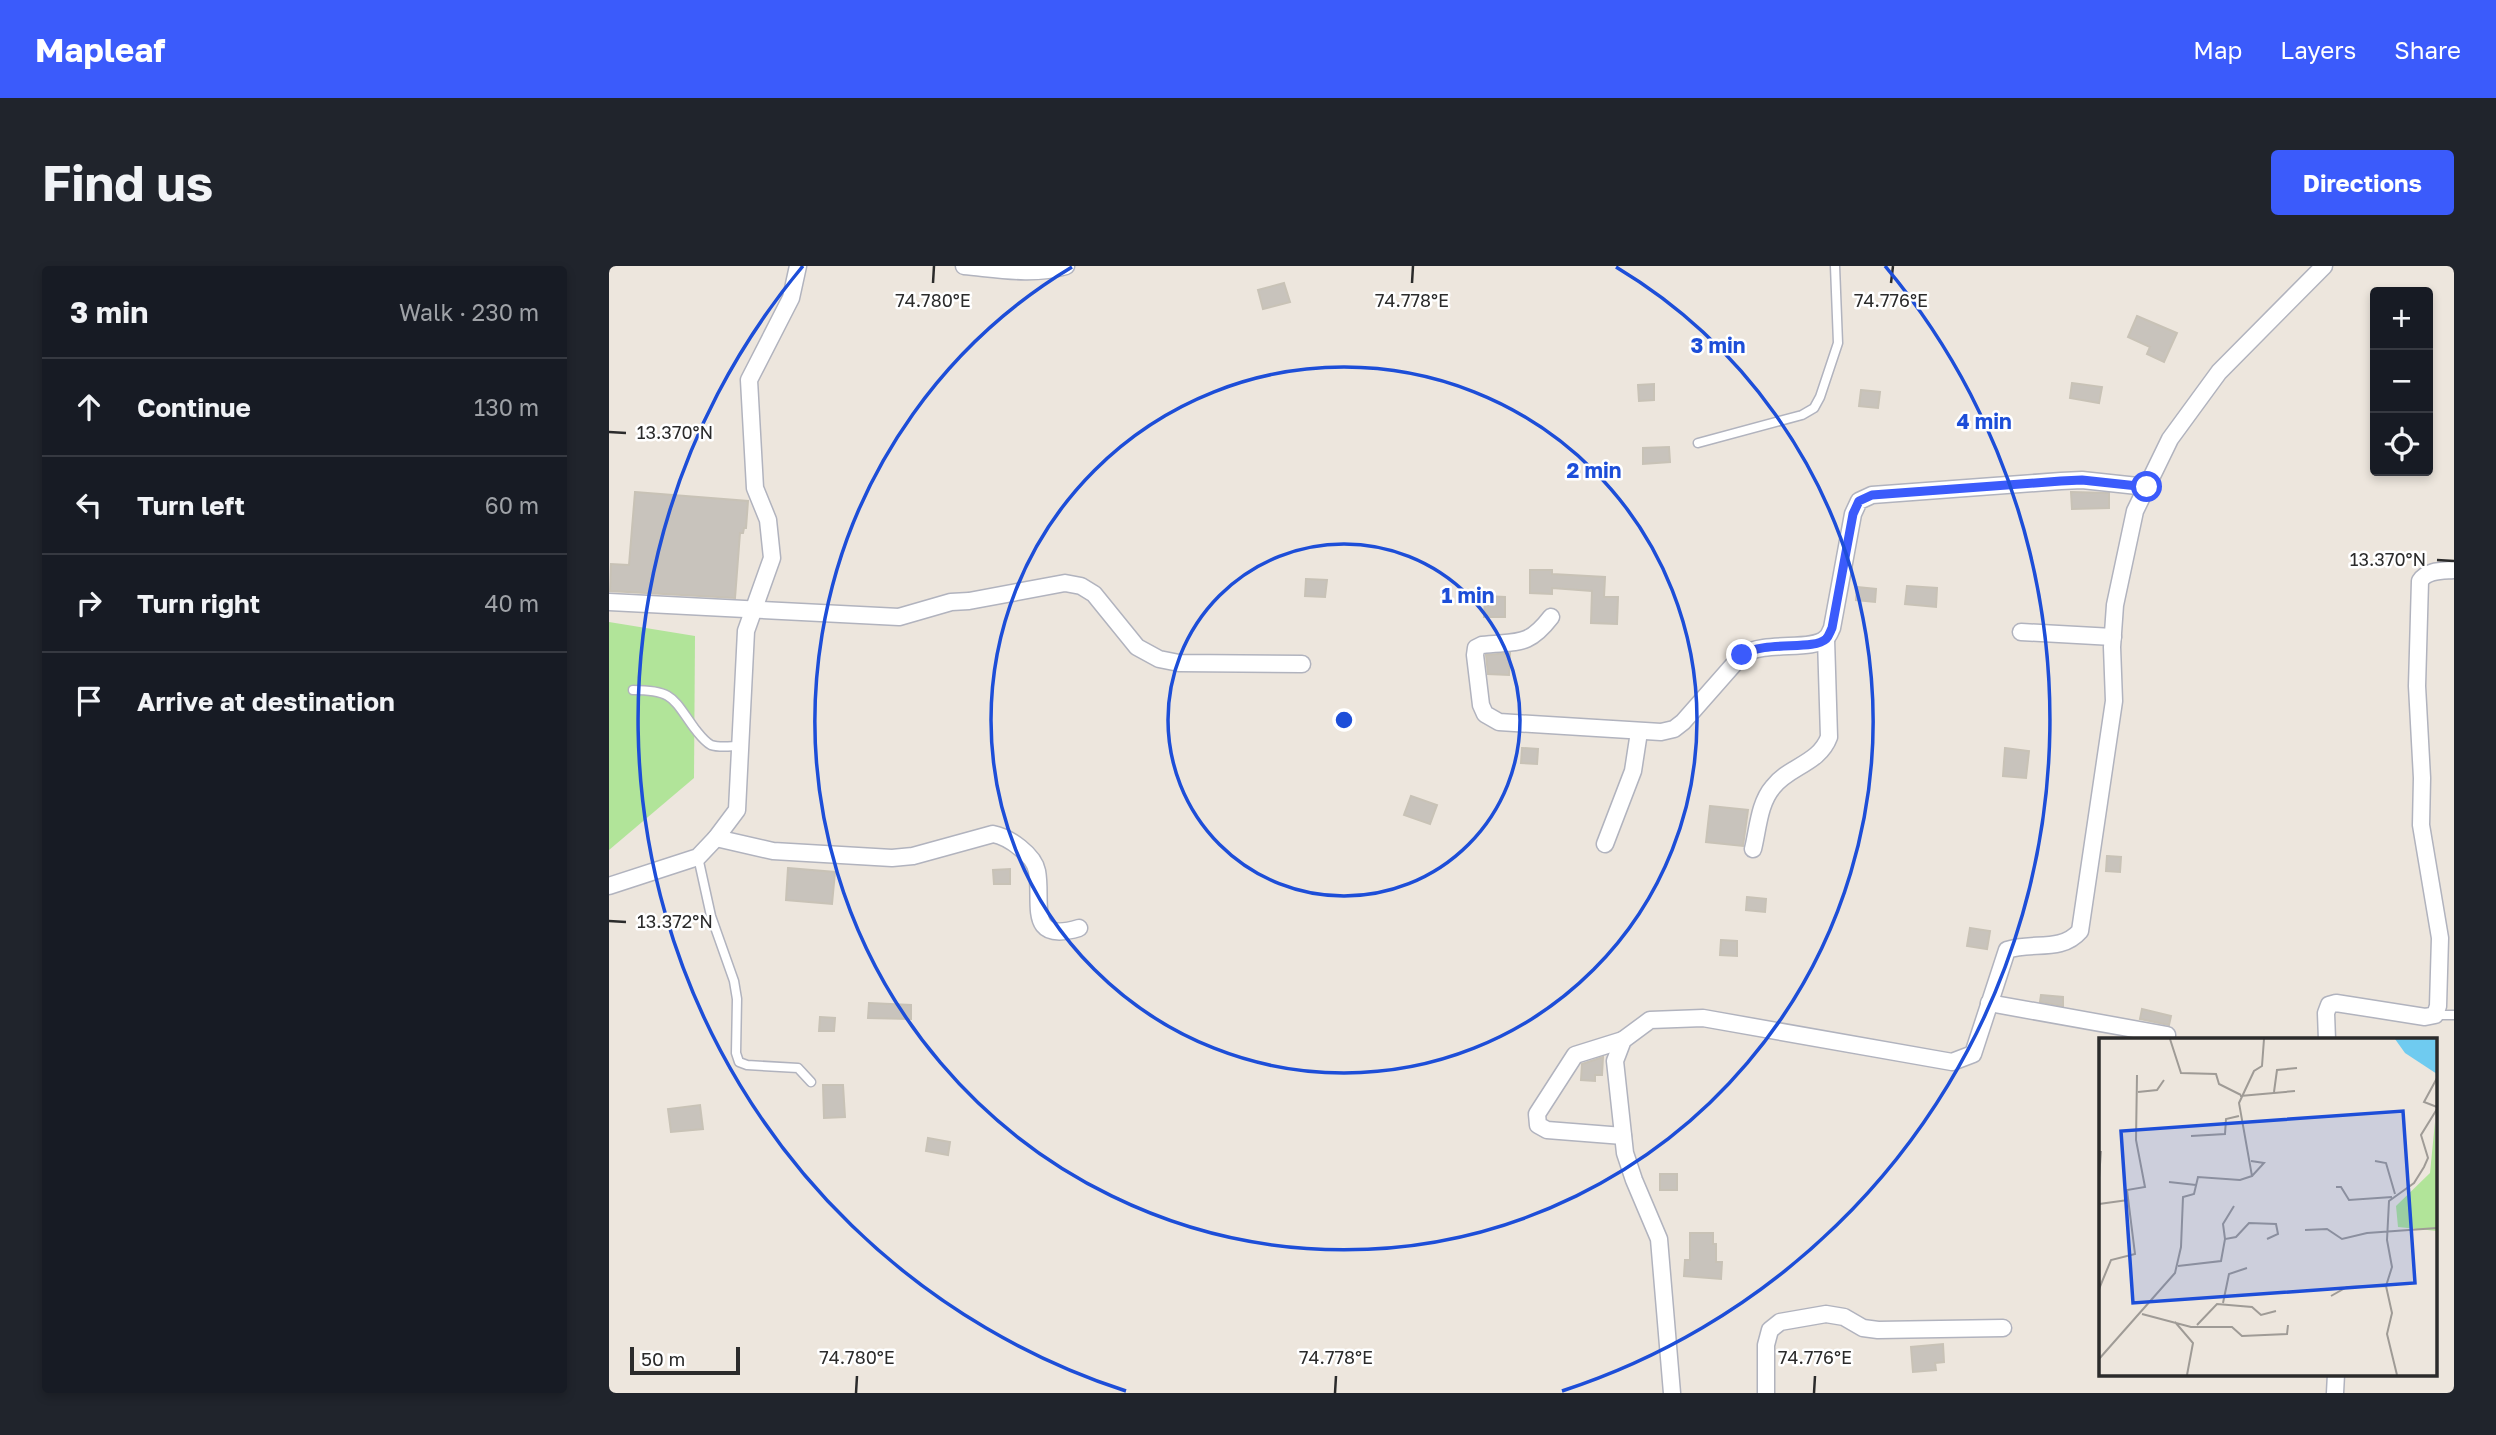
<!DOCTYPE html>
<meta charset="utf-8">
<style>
body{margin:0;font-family:"Golos Text",sans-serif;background:#20242c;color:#f1f3f6}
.controls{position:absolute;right:21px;top:21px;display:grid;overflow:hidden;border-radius:7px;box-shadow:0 4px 10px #0003}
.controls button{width:63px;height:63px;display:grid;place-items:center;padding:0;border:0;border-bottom:2px solid #363941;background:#171b24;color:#f1f3f6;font:35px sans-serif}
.scale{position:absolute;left:21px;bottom:18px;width:110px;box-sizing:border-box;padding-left:7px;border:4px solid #2b2b2b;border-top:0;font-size:19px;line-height:24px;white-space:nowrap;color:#2b2b2b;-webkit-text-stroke:5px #fff;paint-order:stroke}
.stop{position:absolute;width:21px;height:21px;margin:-16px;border:5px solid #3b5bfb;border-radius:50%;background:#fff}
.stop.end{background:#3b5bfb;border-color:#fff;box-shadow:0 2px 7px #0008}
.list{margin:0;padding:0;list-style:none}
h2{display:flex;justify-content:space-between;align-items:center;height:91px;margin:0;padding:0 28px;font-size:30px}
h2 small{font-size:23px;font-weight:400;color:#9ea1a6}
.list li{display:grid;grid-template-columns:46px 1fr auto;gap:21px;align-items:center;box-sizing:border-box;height:98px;padding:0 28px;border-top:2px solid #363941}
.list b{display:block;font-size:26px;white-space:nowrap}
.list em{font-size:23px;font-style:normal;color:#9ea1a6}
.icon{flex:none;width:38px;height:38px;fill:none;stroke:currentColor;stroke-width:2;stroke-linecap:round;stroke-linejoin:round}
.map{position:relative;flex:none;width:1845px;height:1127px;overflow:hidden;border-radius:7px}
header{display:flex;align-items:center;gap:42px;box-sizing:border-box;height:98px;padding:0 35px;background:#3b5bfb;color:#fff}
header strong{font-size:33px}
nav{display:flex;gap:38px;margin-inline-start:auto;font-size:24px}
.intro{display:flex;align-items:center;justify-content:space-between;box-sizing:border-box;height:168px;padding:0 42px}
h1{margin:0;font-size:49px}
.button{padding:18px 32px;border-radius:7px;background:#3b5bfb;color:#fff;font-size:24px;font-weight:700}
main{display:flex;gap:42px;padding:0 42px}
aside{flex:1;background:#171b24;border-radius:7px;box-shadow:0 4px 10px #0003}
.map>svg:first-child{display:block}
</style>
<header>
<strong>Mapleaf</strong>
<nav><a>Map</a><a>Layers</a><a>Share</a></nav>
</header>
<div class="intro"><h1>Find us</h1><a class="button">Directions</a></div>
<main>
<aside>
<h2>3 min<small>Walk · 230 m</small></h2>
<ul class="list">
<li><svg class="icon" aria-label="ahead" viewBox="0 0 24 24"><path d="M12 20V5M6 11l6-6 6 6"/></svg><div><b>Continue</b></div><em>130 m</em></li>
<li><svg class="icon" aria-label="left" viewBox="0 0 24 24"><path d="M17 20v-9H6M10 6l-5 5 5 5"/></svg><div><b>Turn left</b></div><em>60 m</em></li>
<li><svg class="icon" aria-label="right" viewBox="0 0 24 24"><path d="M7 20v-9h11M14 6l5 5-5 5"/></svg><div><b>Turn right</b></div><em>40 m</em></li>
<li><svg class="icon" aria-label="arrive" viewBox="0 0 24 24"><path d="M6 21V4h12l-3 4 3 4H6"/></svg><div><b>Arrive at destination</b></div></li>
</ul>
</aside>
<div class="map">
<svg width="1845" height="1127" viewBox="0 0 1845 1127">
<rect width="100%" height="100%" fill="#ede6dd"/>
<!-- green -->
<polygon fill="#b1e499" points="0,356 86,370 85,512 0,584"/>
<!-- building -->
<g fill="#c8c3bc" stroke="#c8c2b6" stroke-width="2">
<polygon points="675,17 681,36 654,43 649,24"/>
<polygon points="1528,50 1568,67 1555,96 1538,88 1541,81 1519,71"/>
<polygon points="1463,117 1493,121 1490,137 1461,132"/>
<polygon points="1045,118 1045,134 1030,135 1029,119"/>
<polygon points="1252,124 1271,126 1269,142 1250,140"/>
<polygon points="1060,181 1061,196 1034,198 1034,182"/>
<polygon points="26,226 139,235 137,262 135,262 134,267 131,267 126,332 1,325 2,298 20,299"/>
<polygon points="1462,226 1500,227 1500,242 1463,243"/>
<polygon points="921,304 943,304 943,308 996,311 995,331 1009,331 1008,358 982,357 983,325 943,322 943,328 921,327"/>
<polygon points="697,313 718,314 716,331 696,330"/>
<polygon points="1298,320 1328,322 1327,341 1296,338"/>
<polygon points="1248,321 1267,323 1266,336 1247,334"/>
<polygon points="876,330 896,331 896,351 875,351"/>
<polygon points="901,387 900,409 879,408 877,389"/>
<polygon points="913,482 929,483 928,498 912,497"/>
<polygon points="1396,482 1420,485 1417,512 1394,510"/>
<polygon points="802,530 828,539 821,558 795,549"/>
<polygon points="1101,540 1139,544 1134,580 1097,576"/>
<polygon points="1498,590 1512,591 1511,606 1497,605"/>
<polygon points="179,602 226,606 223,638 177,634"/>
<polygon points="401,603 401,618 385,618 384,604"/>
<polygon points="1138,631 1157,633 1156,646 1137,644"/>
<polygon points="1361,662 1381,665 1378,683 1358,680"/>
<polygon points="1112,674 1128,675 1128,690 1111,689"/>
<polygon points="1432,729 1454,731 1454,740 1431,736"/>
<polygon points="260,737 302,739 302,753 259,752"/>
<polygon points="1533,743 1562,750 1560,759 1531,753"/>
<polygon points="211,751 226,752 225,765 210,765"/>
<polygon points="994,791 993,809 986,809 986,815 972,814 973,798"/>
<polygon points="214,819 234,819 236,851 215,852"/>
<polygon points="91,839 94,863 62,866 59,843"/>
<polygon points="319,872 341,876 339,889 317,885"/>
<rect x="1051" y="908" width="17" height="16"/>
<polygon points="1081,967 1104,967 1104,978 1107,978 1107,996 1113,996 1112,1013 1075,1010 1076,994 1081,994"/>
<polygon points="1334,1078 1335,1096 1326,1097 1327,1104 1304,1106 1302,1081"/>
</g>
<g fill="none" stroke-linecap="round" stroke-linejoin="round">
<defs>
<g id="lane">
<polyline points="1089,177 1193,149 1205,142 1211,131 1229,77 1226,0"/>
<path d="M24,424C65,424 64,433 86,463C91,469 95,475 102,479C110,482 122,480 131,480"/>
<polyline points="89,591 102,650 125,715 128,733 127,787 130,796 138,799 189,802 202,816"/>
<polyline points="1826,749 1845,749"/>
</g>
<g id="street">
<path d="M355,0C389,3 424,10 457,0"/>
<polyline points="0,336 290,351 342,336 360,335 456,317 472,320 485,328 528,381 550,393 570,397 693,398"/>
<path d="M942,351C919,381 909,375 873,379L867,382L866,389L872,439L876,448L890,456L1052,466L1065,463L1074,456L1133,389C1157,374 1204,386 1217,372C1220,370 1221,366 1223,362L1244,248L1250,235L1263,229L1452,215L1473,214L1538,221"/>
<polyline points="1412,366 1504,371"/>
<path d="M107,572L164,585L283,592L304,590L384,568C400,571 425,589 428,605C434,636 416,678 470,662"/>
<polyline points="996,578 1024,505 1030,466"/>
<path d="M1144,583C1149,563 1150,537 1164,521C1180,500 1210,498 1220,471L1217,373"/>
<polyline points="0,620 89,591 107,572 128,544 137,365 163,292 159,254 146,222 140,114 182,32 189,0"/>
<polyline points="1380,737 1558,769"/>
<polyline points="1014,774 966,789 928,848 929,859 938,864 1014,870"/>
<path d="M1718,774L1717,747L1720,739L1727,737L1816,751L1826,749L1829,740L1831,672L1812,559L1813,512L1808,420L1811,315C1818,304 1833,305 1845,304"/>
<path d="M1063,1127L1050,973L1025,914L1016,887L1006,795L1014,774L1041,754L1094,752L1343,796L1364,788L1398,684C1423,675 1452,687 1471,665L1505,435L1503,381L1506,339L1526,245L1561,173L1610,106L1715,0"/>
<polyline points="1157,1127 1157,1079 1161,1064 1171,1056 1217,1048 1235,1051 1254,1062 1269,1064 1394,1062"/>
<polyline points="1726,1127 1727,1108"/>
</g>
</defs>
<!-- lane casing -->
<use href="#lane" stroke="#b1b3be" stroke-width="11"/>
<!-- street casing -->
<use href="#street" stroke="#b1b3be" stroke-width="19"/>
<!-- lane -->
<use href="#lane" stroke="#fff" stroke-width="8"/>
<!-- street -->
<use href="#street" stroke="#fff" stroke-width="16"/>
</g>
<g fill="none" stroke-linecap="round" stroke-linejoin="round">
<!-- route -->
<path stroke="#3b5bfb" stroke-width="9" d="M1133,389C1156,374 1204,385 1217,373C1220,370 1221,366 1223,362L1244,248L1250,235L1263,229L1452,215L1473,214L1538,221"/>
</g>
<!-- ticks -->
<path fill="none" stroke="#2b2b2b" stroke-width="2.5" d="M324,17L325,0M803,17L804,0M1282,17L1284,0M0,166L17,167M1828,294L1845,295M0,655L17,656M247,1127L248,1110M726,1127L727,1110M1205,1127L1206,1110"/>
<!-- distance rings -->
<g fill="none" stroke="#1d4ed8" stroke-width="3.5">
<circle cx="735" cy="454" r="176"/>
<circle cx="735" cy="454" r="353"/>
<path d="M1007 1A529 529 0 1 1 463 1"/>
<path d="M517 1125A706 706 0 0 1 194 0M1276 0A706 706 0 0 1 953 1125"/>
</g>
<!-- overview -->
<g transform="translate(1490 772)">
<rect width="338" height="338" fill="#ede6dd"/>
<path d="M336,84L338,193L299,189L297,168L331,135Z" fill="#b1e499"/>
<path d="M296,1H338V36L306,15Z" fill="#6fcbf0"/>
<path fill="none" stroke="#9f9b96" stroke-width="2" d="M71,1L82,35L117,36L120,46L142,57M338,40L325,64L338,69M39,54L58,52L65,42M175,54L178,32L198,30M141,58L196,53M92,98L126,96L127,81L140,78M152,123L165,125L153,138M276,123L287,125L296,156M0,140L2,113M70,144L97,147M237,149H242L250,162L293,159M0,166L29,162M206,192L228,191L243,201L268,195L338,190M126,201L124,186L135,168M79,228L122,223L126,201L137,199L150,185L177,186L179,196L168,201M0,251L12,222L36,216L28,152L46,149L37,102L38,37M232,258L248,249L287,248M124,265L130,236L148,230M43,276L92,289H133L143,298L188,296L189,287M76,284L94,305L88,337M98,287L118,266L153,269L162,277L177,273M0,321L76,235L82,209L84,159L95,156L99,139L141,142L153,138L140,65L155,33L163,28L165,1M298,337L288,296L293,275L287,248L293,229L288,202L290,163L315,145L325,129L329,120L322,97L338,71"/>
<path fill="#1d4ed8" fill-opacity="0.15" stroke="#1d4ed8" stroke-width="3.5" d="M304,73L316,245L34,265L22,93Z"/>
<rect width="338" height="338" fill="none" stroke="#2b2b2b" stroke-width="3.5"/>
</g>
<g font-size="18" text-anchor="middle" fill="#2b2b2b" stroke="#fff" stroke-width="5" stroke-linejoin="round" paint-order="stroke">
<text x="324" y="41">74.780°E</text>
<text x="803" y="41">74.778°E</text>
<text x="1282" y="41">74.776°E</text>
<text x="66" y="173">13.370°N</text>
<text x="1779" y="300">13.370°N</text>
<text x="66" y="662">13.372°N</text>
<text x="248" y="1098">74.780°E</text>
<text x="727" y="1098">74.778°E</text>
<text x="1206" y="1098">74.776°E</text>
</g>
<circle cx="735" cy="454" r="10" fill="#1d4ed8" stroke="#fff" stroke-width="3.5"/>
<g font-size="21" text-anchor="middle" font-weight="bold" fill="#1d4ed8" stroke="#fff" stroke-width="5" stroke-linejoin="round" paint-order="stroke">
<text x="1109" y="87">3 min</text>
<text x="1375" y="163">4 min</text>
<text x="985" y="212">2 min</text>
<text x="859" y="337">1 min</text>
</g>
</svg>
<div class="controls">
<button>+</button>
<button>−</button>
<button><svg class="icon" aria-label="locate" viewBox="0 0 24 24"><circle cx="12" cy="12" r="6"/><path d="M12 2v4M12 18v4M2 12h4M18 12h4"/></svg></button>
</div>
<div class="scale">50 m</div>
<div class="stop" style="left:1538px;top:221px"></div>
<div class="stop end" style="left:1133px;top:389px"></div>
</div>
</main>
